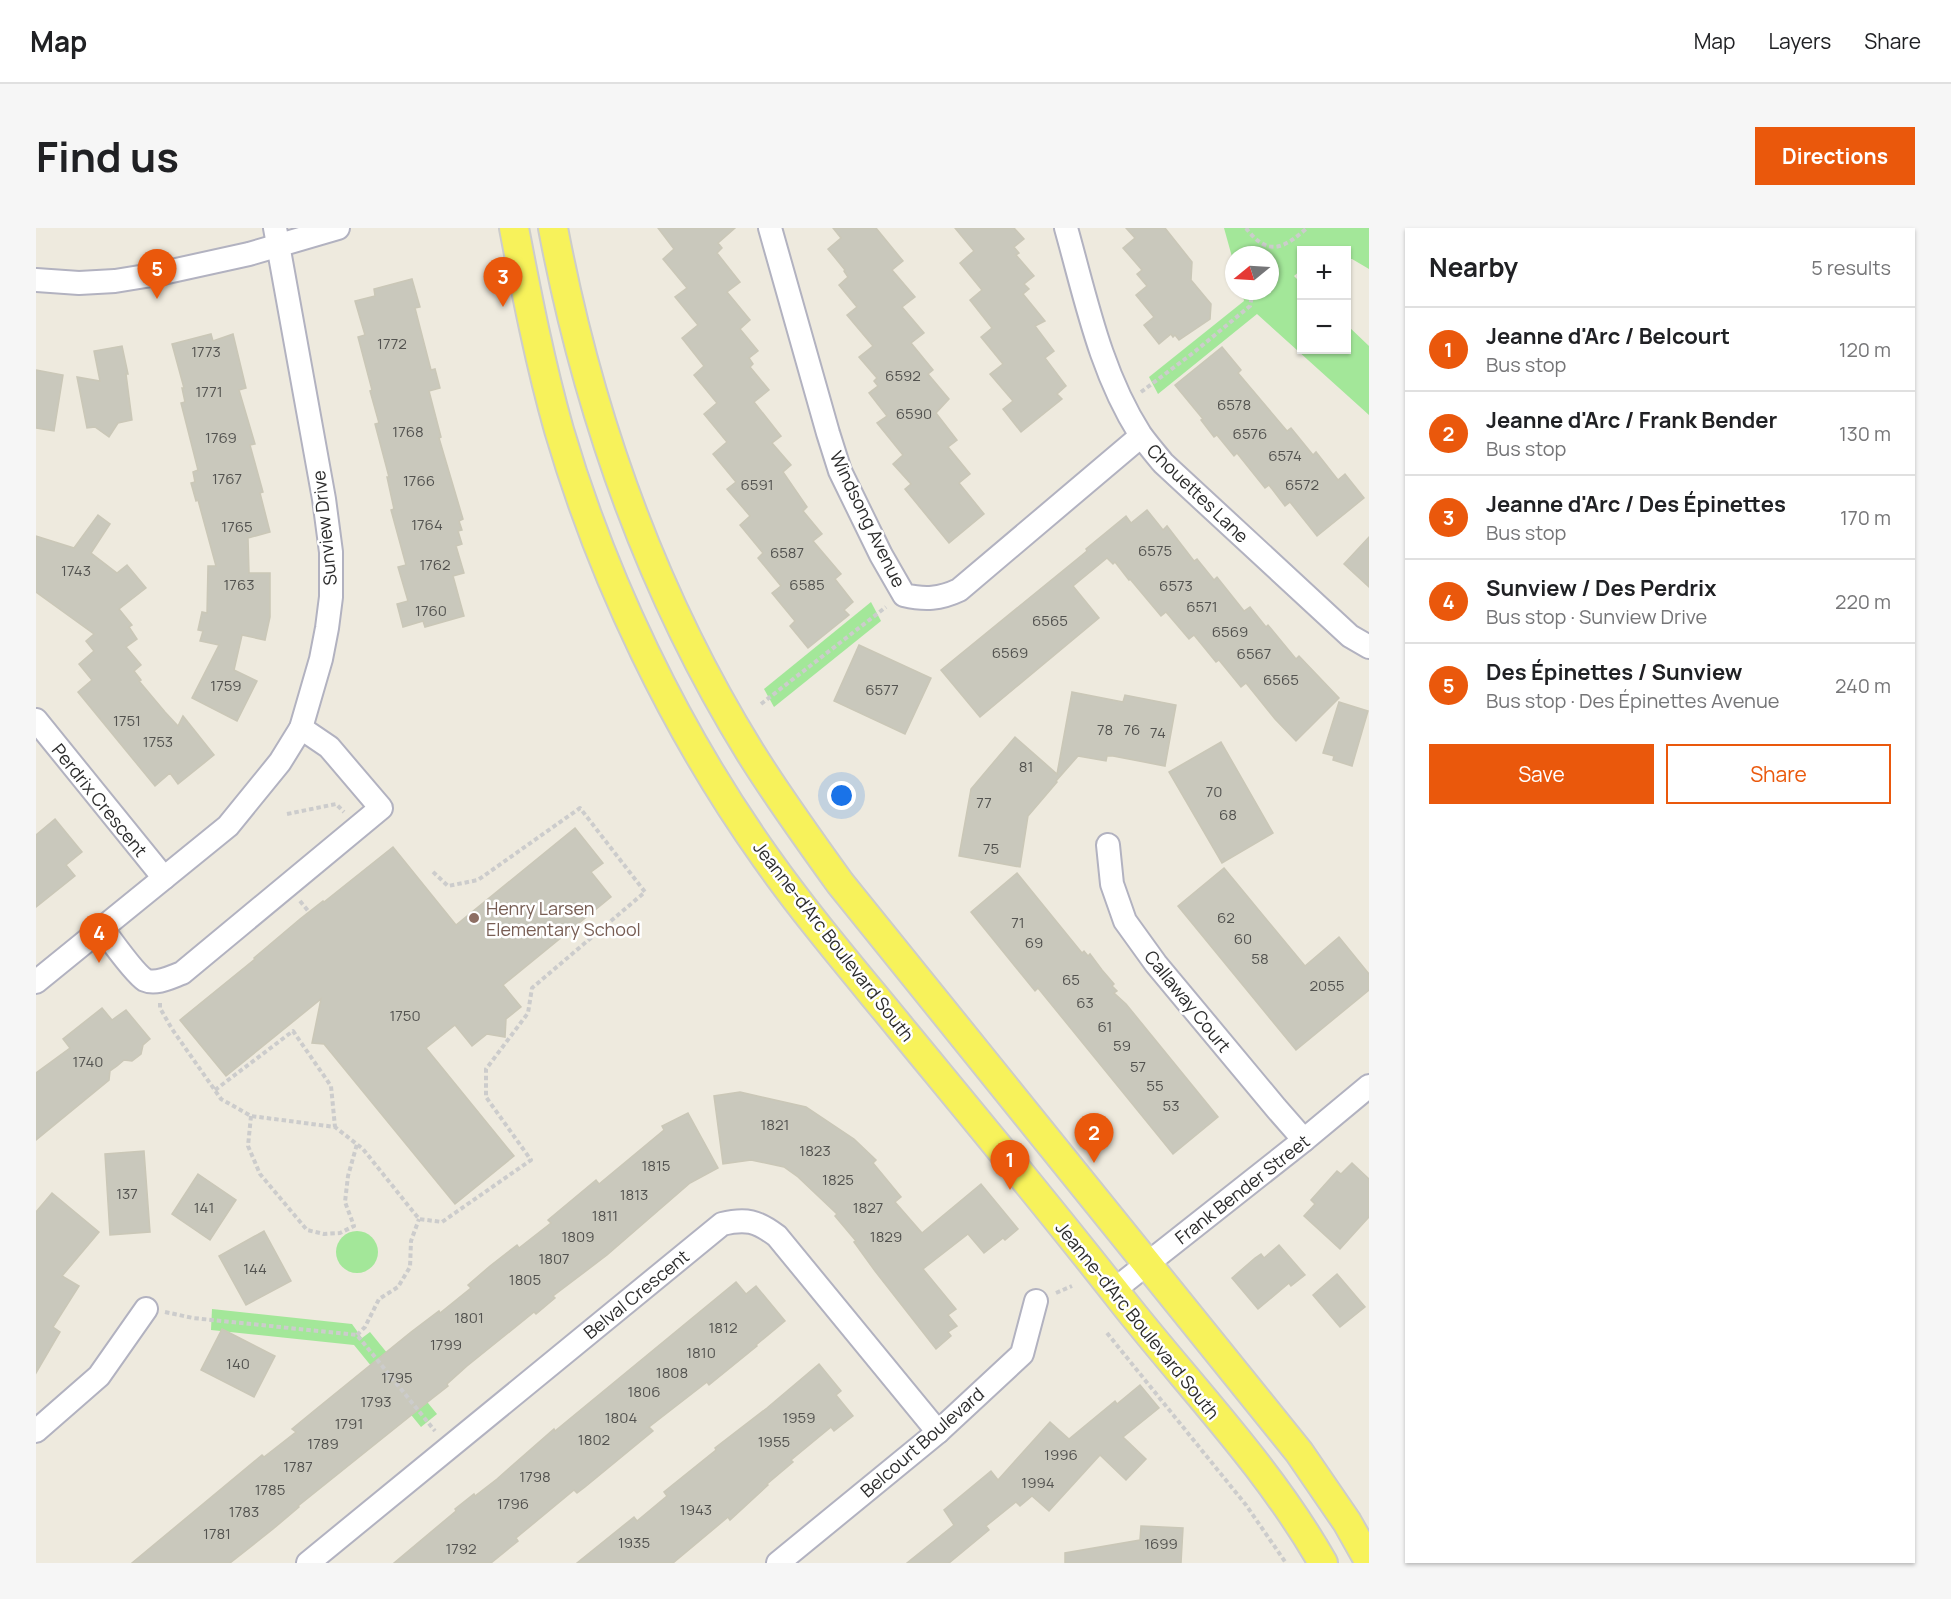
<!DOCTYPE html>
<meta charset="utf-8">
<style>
body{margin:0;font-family:Manrope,sans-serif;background:#f6f6f6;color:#202124}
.controls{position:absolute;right:18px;top:18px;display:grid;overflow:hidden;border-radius:0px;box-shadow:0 2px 4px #0004}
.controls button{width:54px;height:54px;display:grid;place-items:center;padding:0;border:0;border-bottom:2px solid #e0e0e0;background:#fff;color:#202124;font:30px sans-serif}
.compass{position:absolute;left:1189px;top:18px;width:54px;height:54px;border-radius:50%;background:#fff;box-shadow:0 2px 4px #0004;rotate:252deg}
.you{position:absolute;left:806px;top:568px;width:21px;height:21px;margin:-15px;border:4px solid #fff;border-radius:50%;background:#1a73e8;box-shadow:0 0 0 9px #1a73e833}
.badge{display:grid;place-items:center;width:39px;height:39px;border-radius:50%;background:#ea580c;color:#fff;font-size:20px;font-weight:700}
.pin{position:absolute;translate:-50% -50px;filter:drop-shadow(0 2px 3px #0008)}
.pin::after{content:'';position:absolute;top:32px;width:21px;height:18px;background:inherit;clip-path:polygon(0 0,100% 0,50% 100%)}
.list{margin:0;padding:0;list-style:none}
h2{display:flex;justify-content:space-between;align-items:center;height:78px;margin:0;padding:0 24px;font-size:26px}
h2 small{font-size:20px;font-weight:400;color:#757577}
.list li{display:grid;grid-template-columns:39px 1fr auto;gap:18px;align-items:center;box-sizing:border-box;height:84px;padding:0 24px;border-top:2px solid #e0e0e0}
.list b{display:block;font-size:22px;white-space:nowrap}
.list p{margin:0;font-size:20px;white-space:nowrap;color:#757577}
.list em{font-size:20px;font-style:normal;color:#757577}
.actions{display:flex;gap:12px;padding:18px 24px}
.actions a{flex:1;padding:14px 0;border:2px solid #ea580c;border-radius:0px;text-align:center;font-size:21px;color:#ea580c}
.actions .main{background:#ea580c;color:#fff}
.map{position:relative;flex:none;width:1333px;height:1335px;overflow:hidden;border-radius:0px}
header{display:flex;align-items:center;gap:36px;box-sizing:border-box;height:84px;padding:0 30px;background:#fff;border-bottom:2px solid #e0e0e0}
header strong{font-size:28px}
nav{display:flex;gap:33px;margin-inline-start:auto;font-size:21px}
.intro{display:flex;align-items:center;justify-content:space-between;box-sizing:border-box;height:144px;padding:0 36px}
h1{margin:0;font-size:42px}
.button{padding:15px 27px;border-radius:0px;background:#ea580c;color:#fff;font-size:21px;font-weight:700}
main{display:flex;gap:36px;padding:0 36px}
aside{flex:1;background:#fff;border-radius:0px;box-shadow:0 2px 4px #0004}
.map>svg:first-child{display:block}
</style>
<header>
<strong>Map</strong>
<nav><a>Map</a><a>Layers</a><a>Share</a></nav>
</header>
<div class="intro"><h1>Find us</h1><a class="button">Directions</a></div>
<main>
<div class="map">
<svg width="1333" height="1335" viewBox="0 0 1333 1335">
<rect width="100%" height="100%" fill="#eeeade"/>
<!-- green -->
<g fill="#a3e799">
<polygon points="1188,0 1333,0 1333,41 1316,31 1311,31 1310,22 1266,22 1265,42 1258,48 1265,55 1266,122 1310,122 1311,97 1333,118 1333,187 1221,86 1122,166 1113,149 1208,73 1206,63 1234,63 1234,27 1198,27 1198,36"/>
<polygon points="835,374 845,393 738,479 728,461"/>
<circle cx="321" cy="1024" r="21"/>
<polygon points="176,1081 316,1096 326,1110 334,1104 401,1186 385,1199 318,1117 175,1102"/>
</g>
<!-- building -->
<g fill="#c9c8bc" stroke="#cac7b7" stroke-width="1.5">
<polygon points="622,0 699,0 682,15 686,20 681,25 704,54 691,64 714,92 704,101 722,123 713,130 717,136 714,139 733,162 718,174 745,208 736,215 755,237 747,244 771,279 767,283 786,306 777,313 805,346 799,351 817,374 808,382 813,387 772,420 754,398 759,393 736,365 745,358 722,330 727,325 704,297 714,288 691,261 700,254 677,226 691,214 668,186 681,175 658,147 668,138 646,110 662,97 639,69 651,60 627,31 638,21"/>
<polygon points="797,0 840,0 867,33 856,42 879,69 866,79 888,105 875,115 897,142 892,146 913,171 900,185 921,212 912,219 934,246 923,255 948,286 913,315 869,261 875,256 857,236 867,227 841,195 851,188 833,165 842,158 838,153 841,150 823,129 837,118 811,87 821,79 803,57 812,49 808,43 809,42 792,21 805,10"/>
<polygon points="919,0 978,0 988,11 978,19 983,25 980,27 998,48 988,56 993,61 987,66 1009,93 999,98 1018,123 1009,130 1030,158 1021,166 1026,171 985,204 967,181 977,173 954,146 967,136 945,109 956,100 934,72 946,62 924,35 938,23"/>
<polygon points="1090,0 1129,0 1156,34 1155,52 1175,76 1174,91 1143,112 1139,107 1137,109 1135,106 1123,116 1108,97 1118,89 1100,67 1111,58 1101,46 1106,42 1087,20 1099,10"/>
<polygon points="376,51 384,79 379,80 395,142 399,141 404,160 393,163 405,209 403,210 427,291 423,293 426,302 422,303 426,316 420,318 428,345 417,348 428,388 389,399 387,393 367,399 361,376 372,373 362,339 370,337 355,282 358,281 351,249 353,249 339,196 343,195 334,163 336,162 322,109 329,107 319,73 339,68 338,61"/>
<polygon points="175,106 177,113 197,106 210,160 203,162 219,216 214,217 227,264 224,265 234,304 212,310 213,345 234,345 234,389 229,412 206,407 198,442 221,453 201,493 156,470 183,417 164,413 167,403 162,402 166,384 171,385 172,338 180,338 162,272 160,273 155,255 159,254 157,244 162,242 145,175 149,174 146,160 148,160 136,116"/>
<polygon points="86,118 92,146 90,146 96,192 82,195 73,209 59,199 51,200 41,149 64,153 58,123"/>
<polygon points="1186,119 1205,142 1202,145 1251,203 1255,200 1277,227 1280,224 1302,252 1309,246 1328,270 1281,308 1254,274 1249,278 1233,257 1229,260 1201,225 1198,228 1181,207 1178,209 1165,192 1167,191 1139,157"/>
<polygon points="0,142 27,147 18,203 0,200"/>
<polygon points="1111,282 1127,302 1131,298 1158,333 1161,331 1178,352 1181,349 1208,383 1214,379 1230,399 1232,397 1260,431 1263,428 1303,470 1260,513 1239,491 1210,455 1205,459 1183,432 1180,434 1158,407 1153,411 1130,384 1125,388 1094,351 1093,352 1079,334 1077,336 1071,330 1037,358 1063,390 944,489 905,442 1051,323 1050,321 1090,288 1095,295"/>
<polygon points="62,287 74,296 55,325 81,345 91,337 110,360 83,381 96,397 93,399 101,411 90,419 105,437 98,443 105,452 103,453 129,484 142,498 147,488 178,527 142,556 134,545 119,558 42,464 56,452 43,436 58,423 50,413 58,406 0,364 0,308 38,320"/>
<polygon points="1333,309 1333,359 1308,336"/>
<polygon points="823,417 895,450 869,506 798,473"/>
<polygon points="1036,464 1087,474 1089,467 1140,477 1129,538 1077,528 1071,528 1070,533 1042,528 1020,553 1021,554 992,588 984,639 923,628 935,561 979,509 1021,546"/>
<polygon points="1303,474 1332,483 1316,538 1297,532 1298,528 1287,525"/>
<polygon points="1185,514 1237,605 1186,635 1133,544"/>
<polygon points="19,591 46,624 30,637 39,648 0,679 0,607"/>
<polygon points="539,600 567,635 555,644 575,669 467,757 485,779 470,791 469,809 451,806 436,818 419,797 390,820 478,928 419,976 288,816 276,815 285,771 190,848 144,792 219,731 218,730 264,691 287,673 288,674 357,619 420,697"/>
<polygon points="1188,640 1269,738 1303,709 1333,746 1333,762 1260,822 1142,678"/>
<polygon points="981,645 1046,725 1048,723 1052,728 1054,726 1066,742 1078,756 1076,758 1081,763 1078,765 1090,776 1182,889 1137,926 1002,760 999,763 935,684"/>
<polygon points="66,780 76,792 90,782 114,811 107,817 105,826 96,833 88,832 81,838 74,843 73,852 0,912 0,845 34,820 27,811"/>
<polygon points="704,864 770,879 818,911 840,932 837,935 865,969 859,974 886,1005 945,956 982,1001 969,1012 967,1010 948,1025 932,1006 887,1041 920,1081 912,1087 921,1098 912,1104 915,1108 900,1121 839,1043 818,1014 820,1013 799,988 801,986 762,949 748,939 715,932 687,936 678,868"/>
<polygon points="652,885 682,940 654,955 571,1027 517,1068 519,1070 500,1086 498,1084 431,1138 411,1156 412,1158 393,1173 262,1278 263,1279 237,1301 194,1335 96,1335 226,1227 228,1229 260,1204 256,1201 279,1182 375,1104 403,1083 404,1085 435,1060 432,1057 454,1038 481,1017 483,1020 515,995 512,992 560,952 563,956 628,902 626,898"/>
<polygon points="108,923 114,1004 74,1007 69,926"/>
<polygon points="1316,935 1333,951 1333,989 1304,1021 1268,988 1279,976 1275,972 1301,943 1305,946"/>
<polygon points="162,946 200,972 174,1012 136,986"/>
<polygon points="16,965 63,1004 26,1048 43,1058 17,1099 24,1104 0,1145 0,984"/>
<polygon points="228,1003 255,1053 210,1077 183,1028"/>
<polygon points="1243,1017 1269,1047 1255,1058 1253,1055 1222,1081 1196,1050 1219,1030 1225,1026 1228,1030"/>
<polygon points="1301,1046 1329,1079 1304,1099 1277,1067"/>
<polygon points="700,1054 710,1066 720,1058 749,1093 720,1117 721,1118 673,1157 671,1154 613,1199 617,1203 549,1259 541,1265 538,1262 480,1310 482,1313 455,1335 358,1335 420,1283 419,1281 438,1266 439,1268 461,1251 518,1201 519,1203 553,1175"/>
<polygon points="186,1101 239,1128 218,1169 165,1142"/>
<polygon points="783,1136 805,1163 800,1167 817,1188 798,1203 795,1199 755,1232 757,1234 731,1256 732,1257 694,1292 692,1289 637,1335 541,1335 598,1289 601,1293 631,1268 628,1264 680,1222 679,1220 731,1180"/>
<polygon points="1104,1157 1123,1180 1087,1209 1110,1231 1090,1252 1064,1227 1013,1283 996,1268 984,1278 980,1274 950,1298 953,1302 913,1335 871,1335 918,1297 908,1282 955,1243 962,1252 1014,1194 1033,1211 1079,1173 1081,1176"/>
<polygon points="1105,1298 1147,1300 1145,1335 1029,1335 1029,1325 1104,1312"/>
</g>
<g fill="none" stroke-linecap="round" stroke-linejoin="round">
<defs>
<g id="minor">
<path d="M734,0L792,205L804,243L845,327L868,367C889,372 904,371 923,362L1105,208"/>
<path d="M1030,0C1050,71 1064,143 1104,206C1111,216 1119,225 1127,235L1314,408L1333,419"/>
<polyline points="0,52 43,55 79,53 122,46 213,26 302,0"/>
<polyline points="0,492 128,650"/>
<polyline points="1072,617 1076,656 1089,693 1120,736 1240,880 1268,912"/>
<path d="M66,700C74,711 99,746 109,752C120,757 135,749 146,745L345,580L293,519L265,500"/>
<polyline points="0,754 192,598 244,534 265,500 285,431 291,400 295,369 295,324 288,271 239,0"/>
<polyline points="1078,1062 1268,912 1333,858"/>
<polyline points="0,1203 63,1148 110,1081"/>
<path d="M272,1335L686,996C710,990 721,993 741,1008L902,1204"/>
<polyline points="742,1335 902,1204 986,1126 1000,1073"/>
</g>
<g id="major">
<path d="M478,0C491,68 504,135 523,202C567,352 639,502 730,630C771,688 818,743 863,798C937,888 1012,978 1084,1070C1152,1157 1232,1238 1287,1335"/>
<path d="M517,0C552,184 615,364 714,524C742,569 773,612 804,655L1263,1224L1311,1294L1333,1333"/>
</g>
</defs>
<!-- minor casing -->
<use href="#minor" stroke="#b2b2c0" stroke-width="26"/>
<!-- major casing -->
<use href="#major" stroke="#ccc" stroke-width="32"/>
<!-- path -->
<g stroke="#ccc" stroke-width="4" stroke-dasharray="4.5 3" stroke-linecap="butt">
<path d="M1210,0C1232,29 1247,21 1271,0"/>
<polyline points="1105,164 1157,125 1214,78 1217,63"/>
<polyline points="725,476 850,379"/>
<polyline points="251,586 300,576 308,584"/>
<polyline points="264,673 273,684"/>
<polyline points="124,775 124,780 136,801 185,871 215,888 299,899 327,921 383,991 406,994 495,932 450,869 450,841 492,785 496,760 609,664 544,580 442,652 412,658 395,642"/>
<polyline points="179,862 257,803 295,858 299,899"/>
<polyline points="215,888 212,918 224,946 271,1002 288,1006 304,1005 318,998 309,974 312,948 321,916"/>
<polyline points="1020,1065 1036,1058"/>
<polyline points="129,1084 157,1090 321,1107 399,1203"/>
<polyline points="1071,1105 1210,1277 1250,1335"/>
<polyline points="321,1107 329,1099 343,1071 362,1059 374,1039 375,1013 383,991"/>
</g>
<!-- minor -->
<use href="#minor" stroke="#fff" stroke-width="22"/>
<!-- major -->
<use href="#major" stroke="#f7f25b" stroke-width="28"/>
</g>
<!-- markers -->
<circle fill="#8d6e63" stroke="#fff" stroke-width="2" cx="438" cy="690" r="6"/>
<g text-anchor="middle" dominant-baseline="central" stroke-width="5" stroke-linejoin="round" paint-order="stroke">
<!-- number labels -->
<g font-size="15" fill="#535350">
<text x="356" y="115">1772</text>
<text x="170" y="123">1773</text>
<text x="867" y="147">6592</text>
<text x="173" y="163">1771</text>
<text x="1198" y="176">6578</text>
<text x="878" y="185">6590</text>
<text x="372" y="203">1768</text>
<text x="1214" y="205">6576</text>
<text x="185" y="209">1769</text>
<text x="1249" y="227">6574</text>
<text x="191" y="250">1767</text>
<text x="383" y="252">1766</text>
<text x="721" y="256">6591</text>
<text x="1266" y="256">6572</text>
<text x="391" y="296">1764</text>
<text x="201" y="298">1765</text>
<text x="1119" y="322">6575</text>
<text x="751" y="324">6587</text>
<text x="399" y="336">1762</text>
<text x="40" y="342">1743</text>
<text x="203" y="356">1763</text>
<text x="771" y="356">6585</text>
<text x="1140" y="357">6573</text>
<text x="1166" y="378">6571</text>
<text x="395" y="382">1760</text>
<text x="1014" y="392">6565</text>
<text x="1194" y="403">6569</text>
<text x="974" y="424">6569</text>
<text x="1218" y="425">6567</text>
<text x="1245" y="451">6565</text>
<text x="190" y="457">1759</text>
<text x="846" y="461">6577</text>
<text x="91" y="492">1751</text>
<text x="1069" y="501">78</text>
<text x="1096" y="501">76</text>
<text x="1122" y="504">74</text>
<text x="122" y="513">1753</text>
<text x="990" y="538">81</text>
<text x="1178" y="563">70</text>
<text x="948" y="574">77</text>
<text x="1192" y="586">68</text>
<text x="955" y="620">75</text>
<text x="1190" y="689">62</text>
<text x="982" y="694">71</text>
<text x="1207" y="710">60</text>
<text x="998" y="714">69</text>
<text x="1224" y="730">58</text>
<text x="1035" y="751">65</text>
<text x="1291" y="757">2055</text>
<text x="1049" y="774">63</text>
<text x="369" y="787">1750</text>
<text x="1069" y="798">61</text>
<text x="1086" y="817">59</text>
<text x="52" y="833">1740</text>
<text x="1102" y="838">57</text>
<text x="1119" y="857">55</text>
<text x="1135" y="877">53</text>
<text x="739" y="896">1821</text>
<text x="779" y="922">1823</text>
<text x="620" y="937">1815</text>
<text x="802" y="951">1825</text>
<text x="91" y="965">137</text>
<text x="598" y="966">1813</text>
<text x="168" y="979">141</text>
<text x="832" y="979">1827</text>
<text x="569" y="987">1811</text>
<text x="542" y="1008">1809</text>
<text x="850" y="1008">1829</text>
<text x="518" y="1030">1807</text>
<text x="219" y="1040">144</text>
<text x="489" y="1051">1805</text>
<text x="433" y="1089">1801</text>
<text x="687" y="1099">1812</text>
<text x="410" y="1116">1799</text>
<text x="665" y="1124">1810</text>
<text x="202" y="1135">140</text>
<text x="636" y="1144">1808</text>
<text x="361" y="1149">1795</text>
<text x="608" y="1163">1806</text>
<text x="340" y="1173">1793</text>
<text x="585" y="1189">1804</text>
<text x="763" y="1189">1959</text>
<text x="313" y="1195">1791</text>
<text x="558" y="1211">1802</text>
<text x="738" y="1213">1955</text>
<text x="287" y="1215">1789</text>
<text x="1025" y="1226">1996</text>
<text x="262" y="1238">1787</text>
<text x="499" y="1248">1798</text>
<text x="1002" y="1254">1994</text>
<text x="234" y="1261">1785</text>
<text x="477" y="1275">1796</text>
<text x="660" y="1281">1943</text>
<text x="208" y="1283">1783</text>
<text x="181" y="1305">1781</text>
<text x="598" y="1314">1935</text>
<text x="1125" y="1315">1699</text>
<text x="425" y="1320">1792</text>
</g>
<!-- street labels -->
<g font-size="18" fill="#2c2c2c" stroke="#fff">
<text transform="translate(1162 265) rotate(44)">Chouettes Lane</text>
<text transform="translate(832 291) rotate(64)">Windsong Avenue</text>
<text transform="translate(288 300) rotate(-96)">Sunview Drive</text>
<text transform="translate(64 572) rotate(51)">Perdrix Crescent</text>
<text transform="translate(798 713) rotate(52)">Jeanne-d'Arc Boulevard South</text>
<text transform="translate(1152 773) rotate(51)">Callaway Court</text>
<text transform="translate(1206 961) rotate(-38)">Frank Bender Street</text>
<text transform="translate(600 1066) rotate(-39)">Belval Crescent</text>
<text transform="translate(1102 1092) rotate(51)">Jeanne-d'Arc Boulevard South</text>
<text transform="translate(886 1214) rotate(-41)">Belcourt Boulevard</text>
</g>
<!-- education labels -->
<g font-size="18" fill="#785e54" stroke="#fff" text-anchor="start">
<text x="450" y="680">Henry Larsen<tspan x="450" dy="21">Elementary School</tspan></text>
</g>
</g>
</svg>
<div class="controls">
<button>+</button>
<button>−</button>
</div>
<svg class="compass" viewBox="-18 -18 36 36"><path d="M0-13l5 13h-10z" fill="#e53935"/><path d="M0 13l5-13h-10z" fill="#757577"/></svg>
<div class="you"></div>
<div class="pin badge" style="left:974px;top:962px">1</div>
<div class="pin badge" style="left:1058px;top:935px">2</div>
<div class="pin badge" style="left:467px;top:79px">3</div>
<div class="pin badge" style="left:63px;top:735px">4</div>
<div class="pin badge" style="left:121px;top:71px">5</div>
</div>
<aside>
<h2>Nearby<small>5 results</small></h2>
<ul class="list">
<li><span class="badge">1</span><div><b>Jeanne d'Arc / Belcourt</b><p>Bus stop</p></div><em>120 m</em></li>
<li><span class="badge">2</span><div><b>Jeanne d'Arc / Frank Bender</b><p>Bus stop</p></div><em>130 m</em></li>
<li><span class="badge">3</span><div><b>Jeanne d'Arc / Des Épinettes</b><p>Bus stop</p></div><em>170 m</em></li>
<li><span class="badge">4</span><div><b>Sunview / Des Perdrix</b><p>Bus stop · Sunview Drive</p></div><em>220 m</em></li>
<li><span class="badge">5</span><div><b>Des Épinettes / Sunview</b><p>Bus stop · Des Épinettes Avenue</p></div><em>240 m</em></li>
</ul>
<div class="actions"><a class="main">Save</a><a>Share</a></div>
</aside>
</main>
